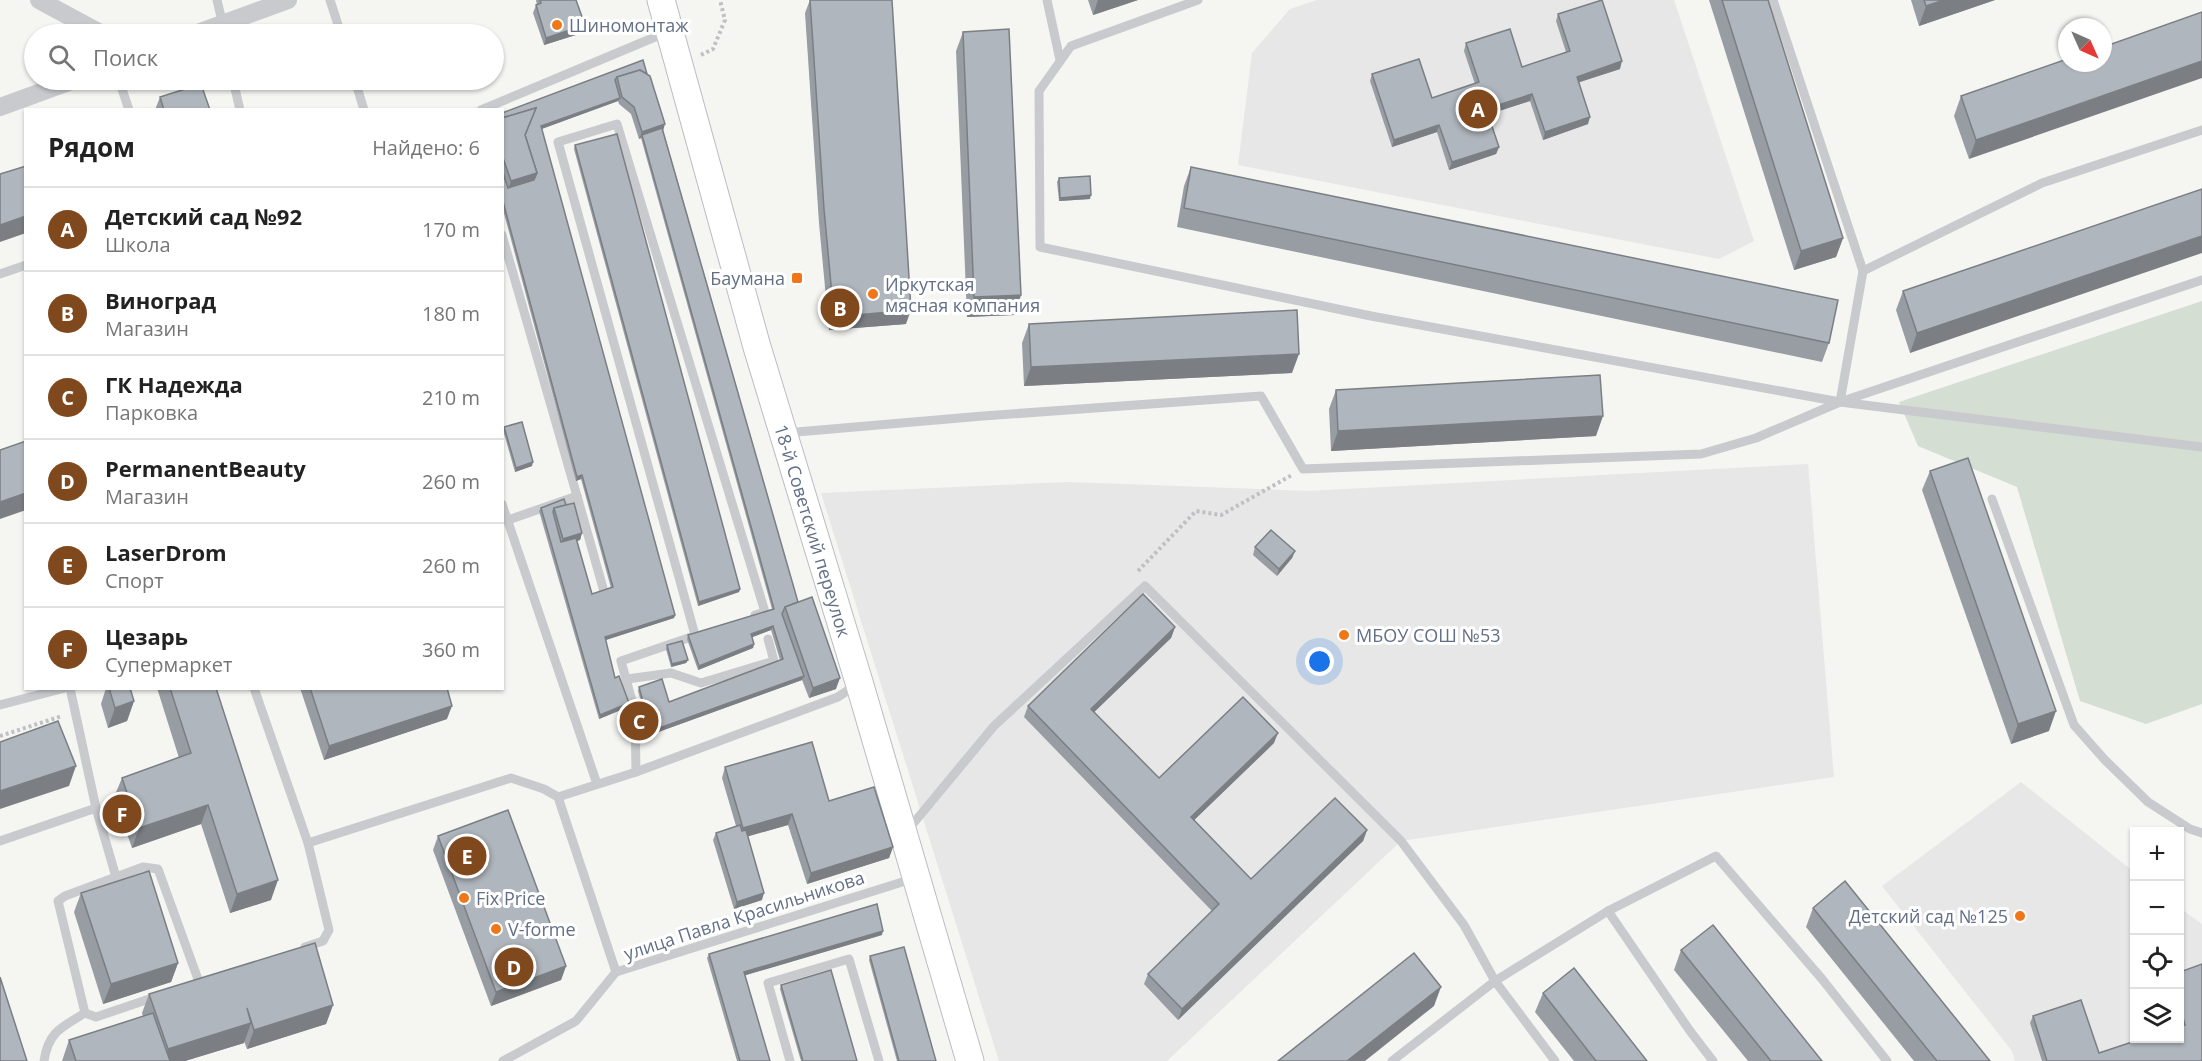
<!DOCTYPE html>
<html lang="ru">
<meta charset="utf-8">
<style>
body{margin:0;font-family:"Open Sans",sans-serif;background:#f2f2f2;color:#222}
.controls{position:absolute;right:18px;bottom:18px;display:grid;overflow:hidden;border-radius:0px;box-shadow:0 2px 4px #0004}
.controls button{width:54px;height:54px;display:grid;place-items:center;padding:0;border:0;border-bottom:2px solid #e0e0e0;background:#fff;color:#222;font:30px sans-serif}
.compass{position:absolute;left:2058px;top:18px;width:54px;height:54px;border-radius:50%;background:#fff;box-shadow:0 2px 4px #0004;rotate:135deg}
.you{position:absolute;left:1320px;top:662px;width:21px;height:21px;margin:-15px;border:4px solid #fff;border-radius:50%;background:#1a73e8;box-shadow:0 0 0 9px #1a73e833}
.badge{display:grid;place-items:center;width:39px;height:39px;border-radius:50%;background:#7f481d;color:#fff;font-size:20px;font-weight:700}
.pin{position:absolute;translate:-50% -50%;border:3px solid #fff;box-shadow:0 2px 6px #0006}
.list{margin:0;padding:0;list-style:none}
h2{display:flex;justify-content:space-between;align-items:center;height:78px;margin:0;padding:0 24px;font-size:26px}
h2 small{font-size:20px;font-weight:400;color:#767676}
.list li{display:grid;grid-template-columns:39px 1fr auto;gap:18px;align-items:center;box-sizing:border-box;height:84px;padding:0 24px;border-top:2px solid #e0e0e0}
.list b{display:block;font-size:22px;white-space:nowrap}
.list p{margin:0;font-size:20px;white-space:nowrap;color:#767676}
.list em{font-size:20px;font-style:normal;color:#767676}
.icon{flex:none;width:33px;height:33px;fill:none;stroke:currentColor;stroke-width:2;stroke-linecap:round;stroke-linejoin:round}
.map{position:relative;flex:none;width:2202px;height:1061px;overflow:hidden}
.search{position:absolute;background:#fff;box-shadow:0 2px 4px #0004;left:24px;top:24px;width:480px;height:66px;display:flex;align-items:center;gap:15px;box-sizing:border-box;padding:0 21px;border-radius:33px;color:#767676;font-size:22px}
.panel{position:absolute;background:#fff;box-shadow:0 2px 4px #0004;left:24px;top:108px;width:480px;height:582px;border-radius:0px}
.map>svg:first-child{display:block}
</style>
<div class="map">
<svg width="2202" height="1061" viewBox="0 0 2202 1061">
<rect width="100%" height="100%" fill="#f5f6f2"/>
<!-- built -->
<g fill="#e6e7e6">
<polygon points="1317,0 1674,0 1754,241 1719,259 1238,165 1252,53 1290,9"/>
<polygon points="1808,464 1834,777 1401,841 1167,1061 999,1061 821,493 1068,482 1309,491"/>
<polygon points="2021,782 2134,872 2134,1038 2180,1038 2180,908 2202,924 2202,1061 2015,1061 2012,1051 1882,886"/>
</g>
<!-- green -->
<polygon fill="#d5ded3" points="2202,301 2202,704 2146,724 2080,701 2017,487 1918,446 1899,402"/>
<g fill="none" stroke-linecap="round" stroke-linejoin="round">
<defs>
<g id="secondary">
<path id="s1" d="M661,0L757,347L859,682L970,1061"/>
</g>
</defs>
<!-- secondary casing -->
<use href="#secondary" stroke="#b9bdc3" stroke-width="29"/>
<!-- path -->
<g stroke="#bec0c3" stroke-width="4" stroke-dasharray="3 3" stroke-linecap="butt">
<polyline points="701,55 713,49 725,20 720,0"/>
<polyline points="1138,571 1196,511 1221,515 1292,475"/>
<polyline points="0,736 62,716"/>
</g>
<!-- lane -->
<g stroke="#c8cace" stroke-width="9">
<polyline points="217,0 225,34"/>
<polyline points="330,0 341,34"/>
<polyline points="1047,0 1060,60"/>
<polyline points="1198,0 1071,46 1039,91 1040,247 1371,316 1840,402 2202,447"/>
<polyline points="1773,0 1863,271 1840,402"/>
<polyline points="119,80 129,110"/>
<polyline points="233,80 240,110"/>
<polyline points="355,80 364,110"/>
<polyline points="481,110 667,32"/>
<polyline points="502,235 577,496 508,520"/>
<polyline points="1863,271 2042,183 2202,130"/>
<polyline points="0,274 26,265"/>
<polyline points="785,433 983,416 1261,396 1303,469 1701,454 1756,438 1840,402 2202,280"/>
<polyline points="577,496 605,595"/>
<polyline points="1992,499 2074,725 2104,759 2148,802 2190,829 2202,833"/>
<polyline points="502,504 597,784"/>
<polyline points="695,635 558,142 617,124 765,612 755,615"/>
<polyline points="627,679 671,673 701,683 774,661 768,639"/>
<polyline points="254,688 308,843 511,778 544,789 558,797 616,972"/>
<polyline points="0,705 65,688"/>
<polyline points="636,772 635,712 621,661 697,635"/>
<polyline points="558,797 636,772 838,697 857,684"/>
<polyline points="96,808 116,877"/>
<polyline points="907,831 994,726 1145,586 1401,841 1464,925 1495,981 1555,1061"/>
<polyline points="0,841 96,808 70,688"/>
<polyline points="1608,911 1690,1031 1713,1061"/>
<polyline points="305,947 323,941 329,930 308,843"/>
<polyline points="158,996 96,1017 85,1013 58,901 65,896 143,867 158,869 199,982"/>
<path d="M44,1061C48,1032 62,1027 85,1013"/>
<polyline points="503,1061 576,1021 616,972 915,878"/>
<polyline points="790,1061 768,983 849,959 879,1061"/>
<polyline points="1392,1061 1495,981 1608,911 1716,856 1822,979 1887,1061"/>
</g>
<!-- street -->
<g stroke="#c8cace" stroke-width="18">
<polyline points="39,0 102,34"/>
<polyline points="195,34 288,0"/>
<polyline points="0,107 74,80"/>
</g>
<!-- secondary -->
<use href="#secondary" stroke="#fff" stroke-width="27"/>
</g>
<!-- wall -->
<g fill="#979da3">
<polygon points="536,0 576,0 585,25 582,33 544,45 533,13 536,5 537,5"/>
<polygon points="810,0 906,324 829,330 819,223 805,13"/>
<polygon points="1088,0 1138,0 1093,15"/>
<polygon points="1709,0 1768,0 1843,238 1836,257 1794,270"/>
<polygon points="1911,0 1995,0 1919,26"/>
<polygon points="1558,14 1620,69 1579,82 1588,124 1543,140 1530,101 1488,114 1499,147 1496,154 1449,170 1437,132 1392,147 1370,81 1372,74 1432,98 1475,84 1464,51 1466,43 1522,67 1566,52 1556,21"/>
<polygon points="963,32 1021,295 1014,315 967,317 956,51"/>
<polygon points="2067,59 1969,159 1954,116 1961,96"/>
<polygon points="643,60 798,602 836,689 809,698 802,680 650,735 638,691 639,687 669,702 780,660 771,630 752,637 754,644 753,648 698,670 687,639 688,635 772,609 641,138 639,139 631,114 619,104 618,101 541,129 675,615 674,618 605,640 615,678 629,703 628,707 599,719 539,511 541,508 566,505 582,533 580,540 577,541 592,594 611,588 581,479 576,481 502,206 502,113"/>
<polygon points="160,97 210,110 155,110"/>
<polygon points="575,145 740,589 739,592 698,606 574,149"/>
<polygon points="1191,167 1829,343 1822,362 1177,227 1184,186"/>
<polygon points="1059,178 1090,199 1059,201 1057,182"/>
<polygon points="2202,189 1910,353 1896,310 1903,291"/>
<polygon points="1029,324 1292,373 1024,386 1022,343"/>
<polygon points="1336,390 1596,436 1331,451 1329,409"/>
<polygon points="504,427 532,466 515,472 503,430"/>
<polygon points="1930,471 2049,731 2011,744 1922,490"/>
<polygon points="1255,547 1295,551 1292,558 1277,576 1253,555"/>
<polygon points="1175,627 1171,638 1094,712 1159,778 1274,743 1194,820 1251,879 1367,830 1363,841 1178,1020 1144,984 1148,974 1212,911 1024,717 1028,706"/>
<polygon points="667,645 688,660 686,663 671,667 666,649"/>
<polygon points="106,688 130,688 134,701 127,721 108,728 101,704"/>
<polygon points="157,688 216,688 271,900 230,913 201,824 132,848 114,797 122,778 179,758"/>
<polygon points="300,688 447,688 447,719 324,760"/>
<polygon points="725,767 829,801 893,847 889,858 807,884 788,825 748,836 762,900 734,909 713,840 716,833 736,826 722,778"/>
<polygon points="438,836 566,966 561,980 491,1006 433,850"/>
<polygon points="81,893 178,963 171,982 103,1004 74,912"/>
<polygon points="1813,908 1990,1061 1914,1061 1806,927"/>
<polygon points="882,935 745,975 770,1061 737,1061 707,958 709,954"/>
<polygon points="1681,950 1822,1061 1748,1061 1674,970"/>
<polygon points="870,956 936,1061 897,1061 869,960"/>
<polygon points="2180,972 2202,1061 2042,1061 2030,1023 2033,1016 2099,1053 2181,1026 2180,1022"/>
<polygon points="781,985 857,1061 801,1061 780,989"/>
<polygon points="1543,993 1647,1061 1574,1061 1535,1012"/>
<polygon points="149,994 333,1005 326,1024 247,1049 244,1041 244,1043 185,1061 62,1061 69,1040 143,1017 142,1013"/>
</g>
<!-- shaded-wall -->
<g fill="#7b7f84">
<polygon points="1098,0 1138,0 1093,15"/>
<polygon points="1944,0 1995,0 1919,26 1926,6"/>
<polygon points="585,25 582,33 544,45 546,38"/>
<polygon points="1622,61 1620,69 1574,84 1577,77"/>
<polygon points="2202,61 2202,78 1969,159 1976,140"/>
<polygon points="1532,94 1530,101 1484,116 1486,109"/>
<polygon points="620,98 618,101 539,130 541,126"/>
<polygon points="1590,117 1588,124 1543,140 1545,132"/>
<polygon points="665,124 663,131 642,135 641,138 639,139 642,132"/>
<polygon points="1439,125 1437,132 1392,147 1394,140"/>
<polygon points="1499,147 1496,154 1449,170 1452,162"/>
<polygon points="537,173 533,183 507,192 511,181"/>
<polygon points="1091,195 1090,199 1059,201 1060,198"/>
<polygon points="26,216 26,233 0,242 0,225"/>
<polygon points="2202,236 2202,253 1910,353 1917,333"/>
<polygon points="1843,238 1836,257 1794,270 1801,251"/>
<polygon points="1021,295 1014,315 967,317 974,297"/>
<polygon points="911,310 906,324 829,330 834,317"/>
<polygon points="1299,354 1292,373 1024,386 1031,367"/>
<polygon points="1603,416 1596,436 1331,451 1338,431"/>
<polygon points="533,462 532,466 515,472 516,468"/>
<polygon points="582,475 581,479 576,481 577,477"/>
<polygon points="26,493 26,510 0,519 0,502"/>
<polygon points="582,533 580,540 560,546 563,539"/>
<polygon points="1295,551 1292,558 1277,576 1279,569"/>
<polygon points="740,589 739,592 698,606 699,602"/>
<polygon points="675,615 674,618 603,641 605,637"/>
<polygon points="773,626 771,630 750,638 751,634"/>
<polygon points="1175,627 1171,638 1087,719 1091,709"/>
<polygon points="754,644 753,648 698,670 699,666"/>
<polygon points="688,660 686,663 671,667 672,664"/>
<polygon points="804,676 802,680 650,735 651,731"/>
<polygon points="840,678 836,689 809,698 813,688"/>
<polygon points="134,701 127,721 108,728 115,708"/>
<polygon points="629,703 628,707 599,719 600,715"/>
<polygon points="452,706 447,719 324,760 329,746"/>
<polygon points="2056,711 2049,731 2011,744 2018,724"/>
<polygon points="1278,733 1274,743 1187,827 1191,817"/>
<polygon points="76,766 69,786 0,809 0,791"/>
<polygon points="208,805 201,824 132,848 139,828"/>
<polygon points="792,814 788,825 739,839 743,828"/>
<polygon points="1367,830 1363,841 1178,1020 1182,1009"/>
<polygon points="893,847 889,858 807,884 811,873"/>
<polygon points="278,880 271,900 230,913 237,894"/>
<polygon points="764,893 762,900 734,909 737,902"/>
<polygon points="883,931 882,935 743,976 744,972"/>
<polygon points="178,963 171,982 103,1004 111,984"/>
<polygon points="566,966 561,980 491,1006 496,992"/>
<polygon points="1441,987 1434,1006 1365,1061 1347,1061"/>
<polygon points="333,1005 326,1024 247,1049 254,1030"/>
<polygon points="251,1023 244,1043 185,1061 164,1061 168,1049"/>
</g>
<!-- building -->
<g fill="#b0b6bd" stroke="#7b7f84" stroke-width="1.5">
<polygon points="540,0 576,0 585,25 546,38 536,5 541,3"/>
<polygon points="810,0 892,0 911,310 834,317 824,209"/>
<polygon points="1602,0 1622,61 1577,77 1590,117 1545,132 1532,94 1486,109 1499,147 1452,162 1439,125 1394,140 1372,74 1419,59 1432,98 1479,82 1466,43 1510,29 1522,67 1570,51 1558,14"/>
<polygon points="1722,0 1768,0 1843,238 1801,251"/>
<polygon points="1924,0 1944,0 1926,6"/>
<polygon points="2202,12 2202,61 1976,140 1961,96 2067,59 2067,63 2103,63 2103,47"/>
<polygon points="1009,29 1021,295 974,297 963,32"/>
<polygon points="643,60 647,74 640,70 617,77 615,80 620,98 541,126 675,615 605,637 615,678 619,676 629,703 600,715 541,508 564,499 566,505 554,508 553,512 561,542 576,538 592,594 613,587 582,475 577,477 502,198 502,170 508,188 534,180 537,173 525,135 536,108 502,118 502,113"/>
<polygon points="640,70 650,76 665,124 642,132 634,107 622,97 617,77"/>
<polygon points="201,84 210,110 164,110 160,97"/>
<polygon points="536,108 525,135 537,173 511,181 503,158 502,158 502,118"/>
<polygon points="662,128 798,602 785,607 782,614 804,676 651,731 639,687 662,679 669,702 783,659 773,626 751,634 754,644 699,666 688,635 774,609 642,135"/>
<polygon points="617,134 740,589 699,602 575,145"/>
<polygon points="26,166 26,216 0,225 0,174"/>
<polygon points="1191,167 1838,300 1829,343 1184,208"/>
<polygon points="1090,176 1091,195 1060,198 1059,178"/>
<polygon points="2202,189 2202,236 1917,333 1903,291"/>
<polygon points="1297,310 1299,354 1031,367 1029,324"/>
<polygon points="1600,375 1603,416 1338,431 1336,390"/>
<polygon points="522,422 533,462 516,468 504,427"/>
<polygon points="26,441 26,493 0,502 0,450"/>
<polygon points="1968,458 2056,711 2018,724 1930,471"/>
<polygon points="574,503 582,533 563,539 554,508"/>
<polygon points="1271,530 1295,551 1279,569 1255,547"/>
<polygon points="1143,594 1175,627 1091,709 1159,778 1243,697 1278,733 1191,817 1251,879 1335,798 1367,830 1182,1009 1148,974 1219,904 1028,706"/>
<polygon points="812,597 840,678 813,688 785,607"/>
<polygon points="682,641 688,660 672,664 667,645"/>
<polygon points="109,688 130,688 134,701 115,708"/>
<polygon points="170,688 216,688 278,880 237,894 208,805 139,828 122,778 191,753"/>
<polygon points="310,688 447,688 452,706 329,746"/>
<polygon points="58,721 76,766 0,791 0,742"/>
<polygon points="812,742 829,801 874,787 893,847 811,873 792,814 743,828 725,767"/>
<polygon points="508,810 566,966 496,992 438,836"/>
<polygon points="740,825 742,831 746,830 764,893 737,902 716,833"/>
<polygon points="149,871 178,963 111,984 81,893"/>
<polygon points="1845,881 1990,1061 1937,1061 1813,908"/>
<polygon points="877,904 883,931 744,972 770,1061 740,1061 709,954"/>
<polygon points="1713,925 1822,1061 1771,1061 1681,950"/>
<polygon points="315,943 333,1005 254,1030 247,1008 251,1023 168,1049 149,994"/>
<polygon points="904,947 936,1061 899,1061 870,956"/>
<polygon points="1414,953 1441,987 1347,1061 1278,1061"/>
<polygon points="2202,964 2202,1061 2047,1061 2033,1016 2081,1000 2099,1053 2144,1038 2180,1038 2180,1027 2185,1025 2180,1007 2180,972"/>
<polygon points="1574,968 1647,1061 1596,1061 1543,993"/>
<polygon points="831,970 857,1061 803,1061 781,985"/>
<polygon points="0,977 27,1061 0,1061"/>
<polygon points="153,1013 170,1061 76,1061 69,1040"/>
</g>
<!-- markers -->
<g fill="#f17617" stroke="#fff" stroke-width="2">
<circle cx="557" cy="25" r="6"/>
<rect x="791" y="272" width="12" height="12" rx="3"/>
<circle cx="873" cy="294" r="6"/>
<circle cx="1344" cy="635" r="6"/>
<circle cx="464" cy="898" r="6"/>
<circle cx="2020" cy="916" r="6"/>
<circle cx="496" cy="929" r="6"/>
</g>
<g text-anchor="middle" dominant-baseline="central" stroke-width="6" stroke-linejoin="round" paint-order="stroke">
<!-- poi labels -->
<g font-size="18" fill="#626f86" stroke="#fff" text-anchor="start">
<text x="569" y="25">Шиномонтаж</text>
<text x="785" y="278" text-anchor="end">Баумана</text>
<text x="885" y="284">Иркутская<tspan x="885" dy="21">мясная компания</tspan></text>
<text x="1356" y="635">МБОУ СОШ №53</text>
<text x="476" y="898">Fix Price</text>
<text x="2008" y="916" text-anchor="end">Детский сад №125</text>
<text x="508" y="929">V-forme</text>
</g>
<!-- street labels -->
<g font-size="18" fill="#626f86" stroke="#fff">
<text stroke="none"><textPath href="#s1" startOffset="552">18-й Советский переулок</textPath></text>
<text transform="translate(744 915) rotate(-18)">улица Павла Красильникова</text>
</g>
</g>
</svg>
<div class="controls">
<button>+</button>
<button>−</button>
<button><svg class="icon" aria-label="locate" viewBox="0 0 24 24"><circle cx="12" cy="12" r="6"/><path d="M12 2v4M12 18v4M2 12h4M18 12h4"/></svg></button>
<button><svg class="icon" aria-label="layers" viewBox="0 0 24 24"><path d="M12 4l9 5-9 5-9-5zM3 14l9 5 9-5"/></svg></button>
</div>
<svg class="compass" viewBox="-18 -18 36 36"><path d="M0-13l5 13h-10z" fill="#e53935"/><path d="M0 13l5-13h-10z" fill="#767676"/></svg>
<div class="you"></div>
<div class="pin badge" style="left:1478px;top:109px">A</div>
<div class="pin badge" style="left:840px;top:308px">B</div>
<div class="pin badge" style="left:639px;top:721px">C</div>
<div class="pin badge" style="left:514px;top:967px">D</div>
<div class="pin badge" style="left:467px;top:856px">E</div>
<div class="pin badge" style="left:122px;top:814px">F</div>
<div class="search"><svg class="icon" aria-label="search" viewBox="0 0 24 24"><circle cx="10" cy="10" r="6"/><path d="M15 15l6 6"/></svg>Поиск</div>
<section class="panel">
<h2>Рядом<small>Найдено: 6</small></h2>
<ul class="list">
<li><span class="badge">A</span><div><b>Детский сад №92</b><p>Школа</p></div><em>170 m</em></li>
<li><span class="badge">B</span><div><b>Виноград</b><p>Магазин</p></div><em>180 m</em></li>
<li><span class="badge">C</span><div><b>ГК Надежда</b><p>Парковка</p></div><em>210 m</em></li>
<li><span class="badge">D</span><div><b>PermanentBeauty</b><p>Магазин</p></div><em>260 m</em></li>
<li><span class="badge">E</span><div><b>LaseгDrom</b><p>Спорт</p></div><em>260 m</em></li>
<li><span class="badge">F</span><div><b>Цезарь</b><p>Супермаркет</p></div><em>360 m</em></li>
</ul>
</section>
</div>
